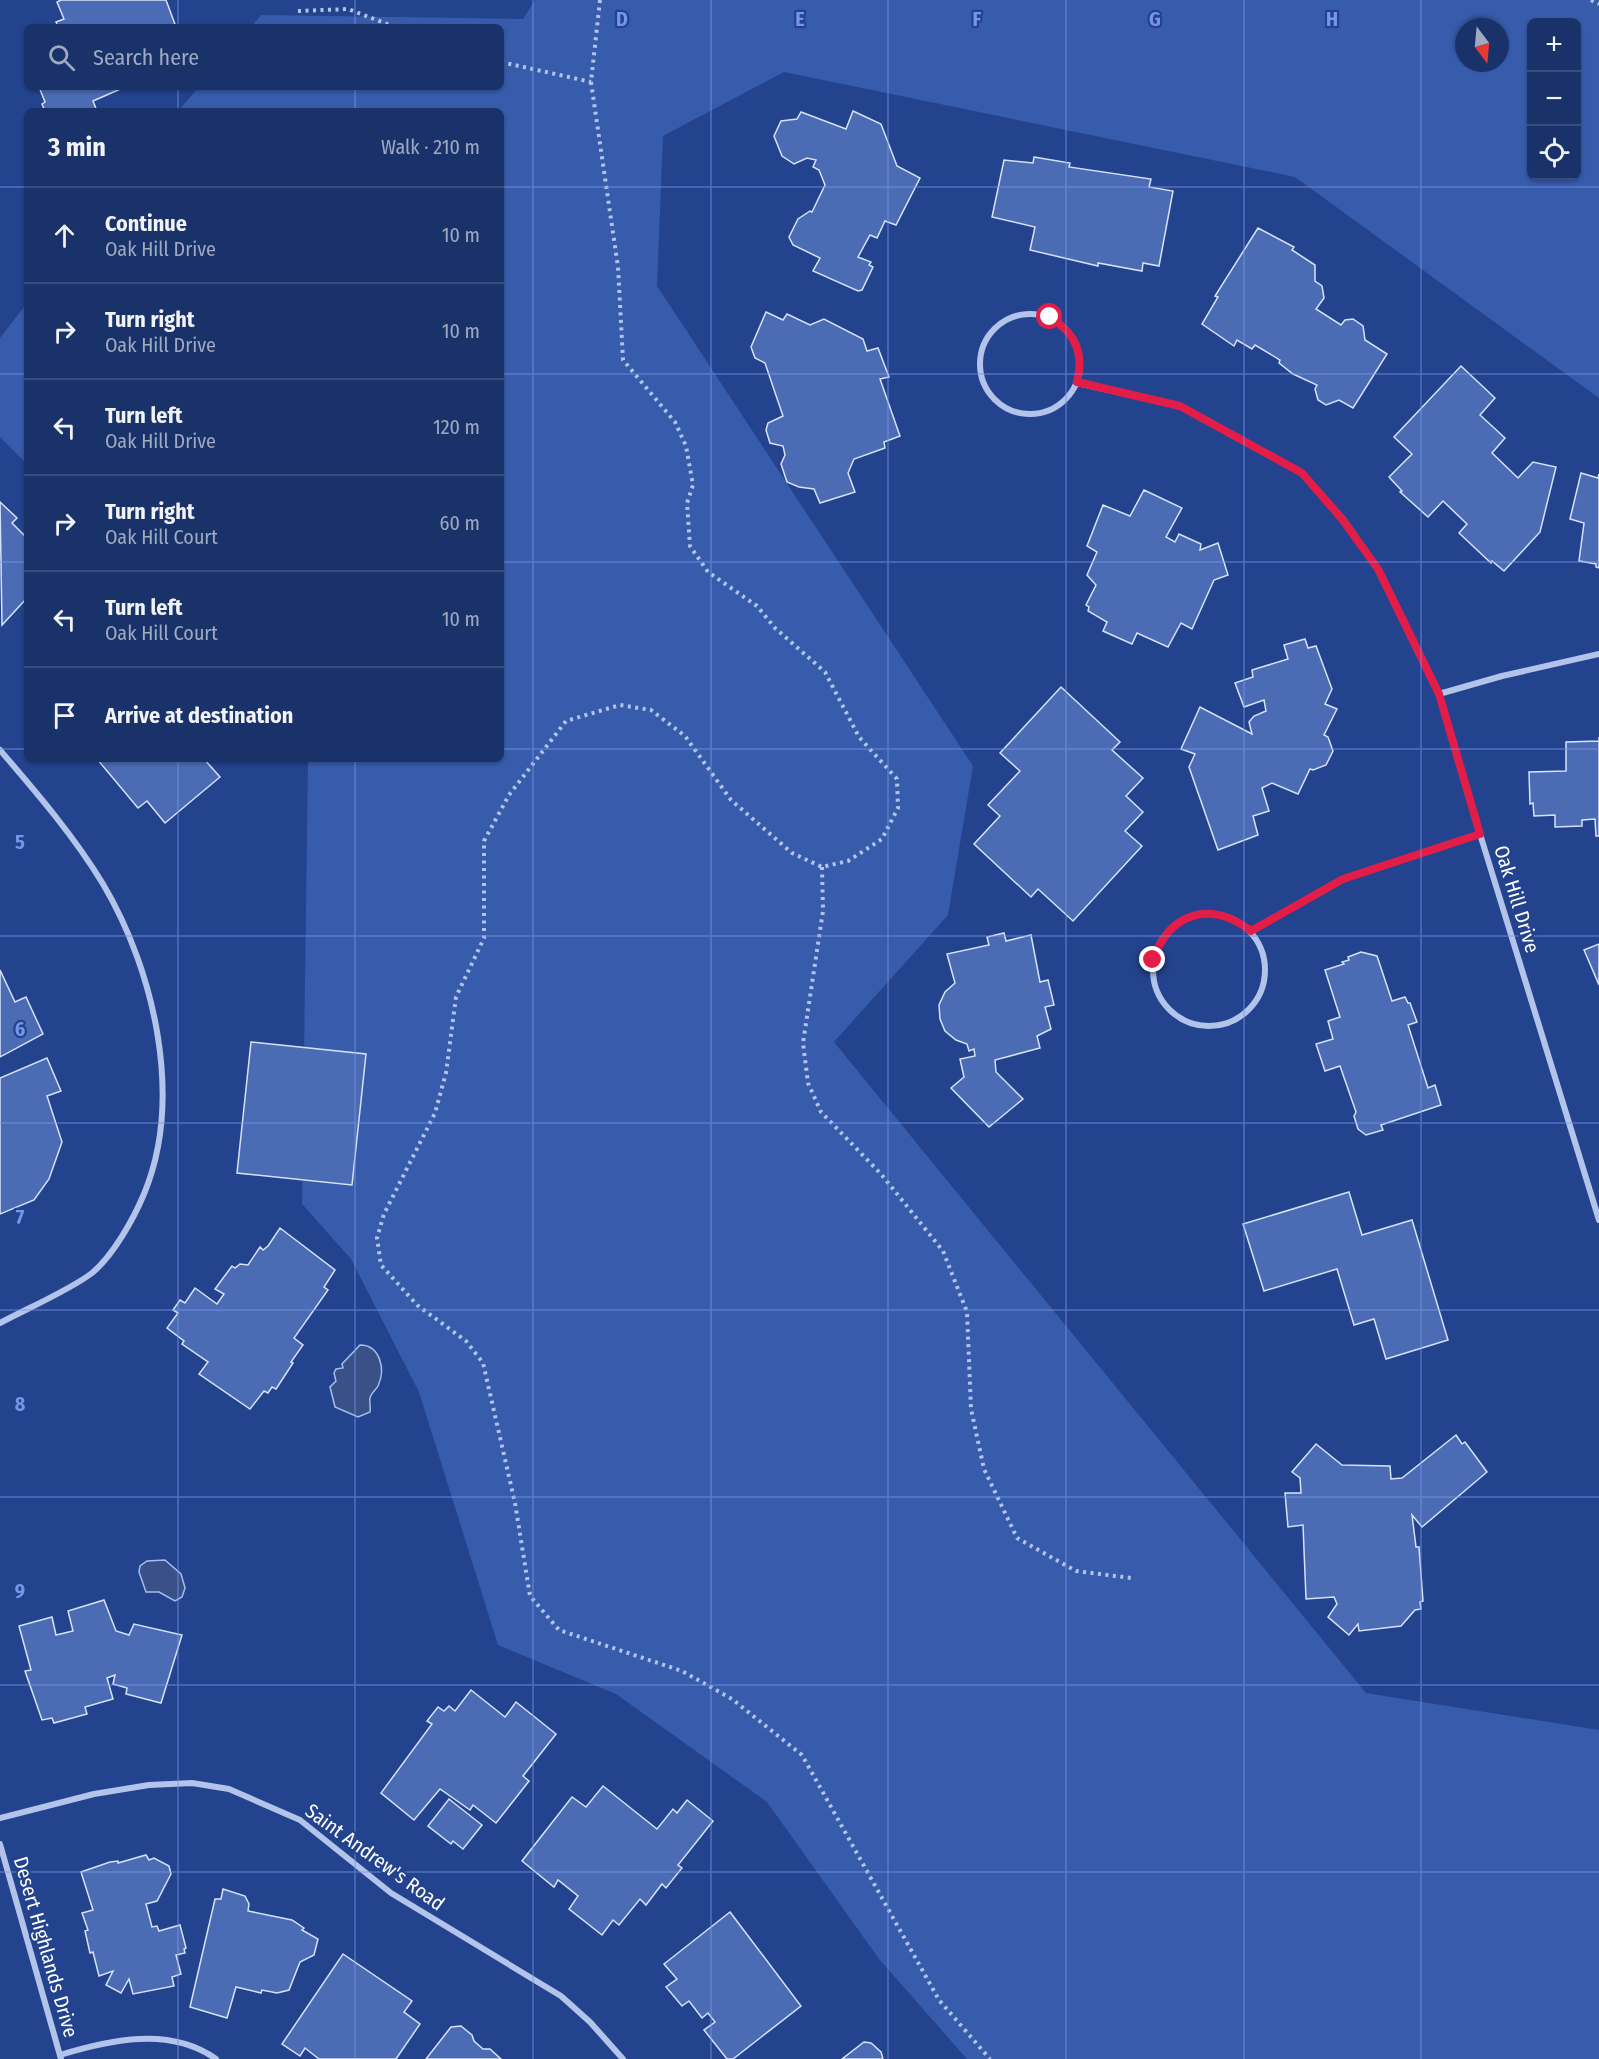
<!DOCTYPE html>
<meta charset="utf-8">
<style>
body{margin:0;font-family:"Fira Sans Condensed",sans-serif;background:#273e72;color:#f1f3f6}
.controls{position:absolute;right:18px;top:18px;display:grid;overflow:hidden;border-radius:9px;box-shadow:0 2px 4px #0004}
.controls button{width:54px;height:54px;display:grid;place-items:center;padding:0;border:0;border-bottom:2px solid #384d7e;background:#1a326a;color:#f1f3f6;font:30px sans-serif}
.compass{position:absolute;left:1455px;top:18px;width:54px;height:54px;border-radius:50%;background:#1a326a;box-shadow:0 2px 4px #0004;rotate:164deg}
.stop{position:absolute;width:18px;height:18px;margin:-14px;border:4px solid #e11d48;border-radius:50%;background:#fff}
.stop.end{background:#e11d48;border-color:#fff;box-shadow:0 2px 6px #0008}
.list{margin:0;padding:0;list-style:none}
h2{display:flex;justify-content:space-between;align-items:center;height:78px;margin:0;padding:0 24px;font-size:26px}
h2 small{font-size:20px;font-weight:400;color:#9faac1}
.list li{display:grid;grid-template-columns:39px 1fr auto;gap:18px;align-items:center;box-sizing:border-box;height:96px;padding:0 24px;border-top:2px solid #384d7e}
.list b{display:block;font-size:22px;white-space:nowrap}
.list p{margin:0;font-size:20px;white-space:nowrap;color:#9faac1}
.list em{font-size:20px;font-style:normal;color:#9faac1}
.icon{flex:none;width:33px;height:33px;fill:none;stroke:currentColor;stroke-width:2;stroke-linecap:round;stroke-linejoin:round}
.map{position:relative;flex:none;width:1599px;height:2059px;overflow:hidden}
.search{position:absolute;background:#1a326a;box-shadow:0 2px 4px #0004;left:24px;top:24px;width:480px;height:66px;display:flex;align-items:center;gap:15px;box-sizing:border-box;padding:0 21px;border-radius:9px;color:#9faac1;font-size:22px}
.panel{position:absolute;background:#1a326a;box-shadow:0 2px 4px #0004;left:24px;top:108px;width:480px;height:654px;border-radius:9px}
.map>svg:first-child{display:block}
</style>
<div class="map">
<svg width="1599" height="2059" viewBox="0 0 1599 2059">
<rect width="100%" height="100%" fill="#23438e"/>
<!-- green -->
<g fill="#375cab" fill-rule="evenodd">
<path d="M535,0H1599V398L1295,177L784,72L663,136L657,286L973,766L948,915L834,1042L1366,1693L1599,1730V2059H967L879,1959L767,1802L616,1694L498,1645L419,1392L351,1259L302,1204L308,759H501V111H178L199,87H501V27H251L261,15L523,19ZM1532,22H1576V176H1532ZM1464,27H1500V63H1464Z"/>
<polygon points="27,303 27,464 0,437 0,338"/>
</g>
<!-- water -->
<g fill="#3a5188" stroke="#a7bdec" stroke-width="1.5">
<path d="M360,1345C380,1345 386,1369 378,1386C376,1390 371,1393 370,1398C369,1402 371,1407 370,1412L358,1417L335,1407L330,1387L336,1381L334,1373L336,1369L343,1368L342,1364Z"/>
<polygon points="165,1560 181,1574 185,1588 182,1597 175,1601 159,1592 146,1592 139,1572 140,1566 147,1561"/>
</g>
<!-- building -->
<g fill="#4b6cb5" stroke="#d7e2f8" stroke-width="1.5">
<polygon points="61,0 166,0 176,27 58,27 56,22 64,19 57,2"/>
<polygon points="39,87 125,87 93,101 97,111 45,111 42,104 45,102"/>
<polygon points="853,111 881,124 897,166 920,178 896,225 885,221 877,238 870,235 858,257 871,262 869,265 873,267 862,290 858,291 813,271 820,258 793,245 789,237 798,219 810,211 812,212 825,185 819,170 813,167 816,160 807,158 794,164 782,156 774,136 781,121 797,119 801,112 846,129"/>
<polygon points="1034,157 1070,163 1069,167 1151,179 1149,187 1173,191 1159,266 1143,263 1142,271 1098,263 1098,266 1030,250 1035,227 992,217 1004,160 1033,163"/>
<polygon points="1258,228 1294,247 1292,250 1315,265 1315,281 1322,286 1324,298 1316,309 1341,325 1345,320 1353,319 1363,326 1365,340 1387,354 1353,408 1339,400 1326,405 1318,400 1315,389 1317,385 1293,374 1279,363 1280,360 1255,345 1252,349 1237,340 1234,346 1202,324 1218,297 1215,296"/>
<polygon points="766,312 783,320 787,314 810,325 824,319 863,339 867,351 878,348 889,377 880,379 900,436 884,442 885,448 854,459 848,473 855,492 820,503 814,489 799,487 787,482 781,464 785,455 783,446 770,443 766,430 768,423 783,416 765,363 755,358 751,347"/>
<polygon points="1461,366 1495,398 1480,415 1505,438 1492,453 1518,478 1533,462 1556,467 1540,532 1504,571 1492,561 1491,563 1459,533 1467,524 1443,501 1428,517 1400,492 1402,491 1389,477 1412,454 1394,437"/>
<polygon points="1581,473 1598,478 1599,474 1599,568 1596,567 1596,564 1579,561 1584,523 1570,519"/>
<polygon points="1144,490 1182,508 1166,537 1175,542 1179,534 1201,544 1200,550 1218,543 1228,575 1214,580 1192,629 1181,623 1168,647 1137,633 1132,644 1103,631 1107,622 1088,611 1089,607 1086,605 1096,585 1087,575 1097,552 1087,546 1103,505 1130,516"/>
<polygon points="0,502 17,518 12,523 27,538 27,598 2,625"/>
<polygon points="1305,639 1308,648 1316,646 1332,689 1325,704 1337,709 1324,735 1328,737 1333,751 1326,765 1313,770 1310,769 1298,794 1272,783 1262,788 1269,811 1253,816 1258,835 1218,850 1189,767 1195,754 1181,749 1200,707 1252,734 1249,722 1254,716 1266,711 1264,700 1244,707 1235,683 1253,677 1252,670 1288,659 1284,645"/>
<polygon points="1061,687 1120,742 1112,750 1143,778 1126,796 1143,812 1125,831 1142,846 1073,921 1038,889 1031,897 974,844 1000,816 988,805 1020,771 1000,753"/>
<polygon points="1599,737 1599,836 1596,836 1595,819 1582,820 1582,826 1555,827 1555,815 1534,816 1533,803 1530,804 1529,772 1566,771 1566,742 1599,741"/>
<polygon points="97,759 204,759 220,777 165,823 147,801 138,808"/>
<polygon points="1004,933 1006,941 1031,935 1040,982 1048,980 1054,1005 1045,1007 1051,1029 1037,1036 1040,1048 995,1060 996,1072 1023,1099 989,1127 951,1088 964,1077 960,1059 975,1056 974,1049 969,1051 967,1044 956,1040 945,1031 940,1019 939,1005 945,992 955,983 947,954 989,945 987,937"/>
<polygon points="1599,944 1599,985 1584,950"/>
<polygon points="1361,952 1377,956 1392,1001 1405,997 1408,1003 1410,1003 1417,1022 1408,1025 1428,1088 1435,1085 1441,1105 1381,1125 1383,1130 1366,1135 1358,1129 1354,1116 1356,1112 1340,1066 1325,1071 1316,1044 1333,1039 1328,1021 1340,1017 1325,970 1344,964 1342,962 1349,960 1348,957"/>
<polygon points="0,970 15,1002 26,997 43,1034 0,1057"/>
<polygon points="251,1042 366,1054 352,1185 237,1173"/>
<polygon points="47,1058 61,1091 47,1096 62,1142 49,1179 34,1200 0,1214 0,1078"/>
<polygon points="1349,1192 1362,1235 1412,1220 1448,1340 1386,1359 1374,1319 1354,1325 1337,1269 1264,1291 1243,1224"/>
<polygon points="280,1228 335,1270 324,1287 328,1290 294,1338 303,1345 291,1362 293,1363 276,1389 272,1387 268,1393 264,1391 250,1409 199,1374 208,1362 182,1344 184,1341 167,1328 178,1313 173,1310 180,1300 185,1303 195,1288 217,1304 224,1294 215,1289 232,1266 235,1268 240,1264 248,1265 260,1247 263,1250 268,1246"/>
<polygon points="1456,1435 1462,1444 1465,1442 1487,1472 1422,1527 1412,1515 1416,1547 1419,1547 1423,1601 1420,1602 1421,1609 1415,1610 1401,1626 1359,1631 1358,1624 1349,1635 1328,1617 1337,1604 1334,1597 1306,1599 1303,1525 1288,1527 1285,1493 1301,1493 1300,1478 1292,1472 1316,1444 1342,1465 1390,1466 1391,1479 1402,1478"/>
<polygon points="104,1600 116,1631 129,1635 134,1624 182,1635 161,1703 126,1694 127,1688 113,1684 115,1675 107,1678 113,1699 85,1707 87,1714 54,1723 52,1718 42,1720 25,1671 31,1670 19,1626 52,1617 56,1635 73,1631 68,1611"/>
<polygon points="471,1690 505,1717 516,1702 556,1734 523,1776 529,1781 496,1823 473,1805 470,1810 440,1789 414,1820 381,1793 432,1724 427,1721 438,1707 444,1711 449,1706 455,1711"/>
<polygon points="603,1786 657,1829 673,1809 677,1813 687,1800 713,1821 678,1865 682,1868 666,1888 662,1884 646,1905 640,1899 619,1925 613,1920 602,1935 569,1909 578,1896 558,1880 554,1887 522,1861 572,1797 586,1807"/>
<polygon points="449,1799 482,1825 463,1849 453,1841 451,1844 428,1826"/>
<polygon points="146,1855 149,1860 154,1858 169,1866 171,1874 157,1901 146,1904 152,1927 157,1926 159,1931 180,1925 186,1948 184,1949 185,1953 176,1955 181,1974 172,1977 174,1986 133,1994 129,1979 121,1993 106,1985 113,1971 99,1976 93,1952 90,1953 85,1931 88,1930 82,1913 93,1910 81,1872 110,1862 118,1861 118,1863"/>
<polygon points="223,1889 245,1896 249,1904 248,1911 292,1920 304,1928 302,1930 318,1939 314,1955 300,1962 289,1990 277,1993 262,1990 261,1993 236,1987 227,2018 190,2007 215,1899 221,1899"/>
<polygon points="730,1912 801,2006 733,2059 727,2059 704,2030 715,2022 708,2013 702,2018 689,2001 682,2006 666,1987 677,1979 664,1964"/>
<polygon points="343,1954 412,2001 404,2012 420,2024 396,2059 319,2059 305,2048 300,2056 282,2044"/>
<polygon points="461,2026 472,2035 474,2041 483,2049 490,2049 501,2059 426,2059 451,2027"/>
<polygon points="864,2042 871,2043 881,2052 883,2059 842,2059"/>
</g>
<g fill="none" stroke-linecap="round" stroke-linejoin="round">
<!-- path -->
<g stroke="#b3c4eb" stroke-width="4" stroke-dasharray="3 4.5" stroke-linecap="butt">
<polyline points="600,0 591,82 618,267 623,360 675,422 686,446 693,485 687,503 690,546 708,572 757,606 775,628 825,672 859,737 897,779 898,808 882,839 848,861 822,867 792,853 731,800 685,736 651,710 620,705 566,721 509,795 484,841 484,938 456,997 446,1073 435,1113 384,1214 377,1238 381,1265 417,1305 466,1341 483,1363 515,1503 530,1596 559,1630 682,1671 732,1699 802,1755 939,2000 990,2059"/>
<polyline points="1591,0 1599,4"/>
<polyline points="298,11 348,9 395,27"/>
<polyline points="501,62 591,82"/>
<polyline points="822,867 823,911 803,1043 808,1083 821,1112 881,1174 943,1251 967,1312 971,1409 984,1469 1017,1538 1076,1571 1131,1578"/>
</g>
<!-- street -->
<g stroke="#b3c4eb" stroke-width="6">
<circle cx="1030" cy="364" r="50"/>
<polyline points="1077,383 1180,406 1302,473 1343,519 1378,569 1439,694 1480,834 1599,1220"/>
<polyline points="1439,694 1502,676 1599,654"/>
<path d="M0,750C36,792 74,836 103,884C154,970 184,1098 144,1194C134,1218 113,1256 92,1273C70,1290 26,1309 0,1323"/>
<circle cx="1209" cy="970" r="56"/>
<polyline points="1250,931 1343,879 1480,834"/>
<polyline points="0,1818 94,1794 149,1785 192,1783 229,1789 300,1820 391,1893 561,1996 590,2022 623,2059"/>
<polyline points="0,1844 61,2059"/>
<path d="M60,2055C109,2040 170,2026 216,2059"/>
</g>
</g>
<g fill="none" stroke-linecap="round" stroke-linejoin="round">
<!-- route -->
<path stroke="#e11d48" stroke-width="8" d="M1050,317C1076,334 1084,353 1077,382L1180,406L1302,473L1342,519L1378,569L1439,694L1480,834L1343,879L1251,931C1210,900 1170,912 1153,960"/>
</g>
<!-- grid -->
<path fill="none" stroke="#7795e8" stroke-width="1.5" stroke-opacity="0.55" d="M178,0V27M355,0V27M533,0V2059M711,0V2059M888,0V2059M1066,0V2059M1244,0V2059M1421,0V2059M178,87V111M355,87V111M0,187H27M501,187H1599M0,374H27M501,374H1599M0,562H27M501,562H1599M0,749H27M501,749H1599M178,759V2059M355,759V2059M0,936H1599M0,1123H1599M0,1310H1599M0,1497H1599M0,1685H1599M0,1872H1599"/>
<g text-anchor="middle" dominant-baseline="central" stroke-width="4.5" stroke-linejoin="round" paint-order="stroke">
<!-- street labels -->
<g font-size="20" fill="#fff" stroke="#23438e">
<text transform="translate(1517 899) rotate(73)">Oak Hill Drive</text>
<text transform="translate(375 1857) rotate(36)">Saint Andrew's Road</text>
<text transform="translate(46 1947) rotate(74)">Desert Highlands Drive</text>
</g>
</g>
<g font-size="20" text-anchor="middle" font-weight="bold" fill="#7795e8" stroke="#23438e" stroke-width="4.5" stroke-linejoin="round" paint-order="stroke">
<text x="622" y="26">D</text>
<text x="800" y="26">E</text>
<text x="977" y="26">F</text>
<text x="1155" y="26">G</text>
<text x="1332" y="26">H</text>
<text x="20" y="849">5</text>
<text x="20" y="1036">6</text>
<text x="20" y="1224">7</text>
<text x="20" y="1411">8</text>
<text x="20" y="1598">9</text>
</g>
</svg>
<div class="controls">
<button>+</button>
<button>−</button>
<button><svg class="icon" aria-label="locate" viewBox="0 0 24 24"><circle cx="12" cy="12" r="6"/><path d="M12 2v4M12 18v4M2 12h4M18 12h4"/></svg></button>
</div>
<svg class="compass" viewBox="-18 -18 36 36"><path d="M0-13l5 13h-10z" fill="#e53935"/><path d="M0 13l5-13h-10z" fill="#9faac1"/></svg>
<div class="stop" style="left:1050px;top:317px"></div>
<div class="stop end" style="left:1153px;top:960px"></div>
<div class="search"><svg class="icon" aria-label="search" viewBox="0 0 24 24"><circle cx="10" cy="10" r="6"/><path d="M15 15l6 6"/></svg>Search here</div>
<section class="panel">
<h2>3 min<small>Walk · 210 m</small></h2>
<ul class="list">
<li><svg class="icon" aria-label="ahead" viewBox="0 0 24 24"><path d="M12 20V5M6 11l6-6 6 6"/></svg><div><b>Continue</b><p>Oak Hill Drive</p></div><em>10 m</em></li>
<li><svg class="icon" aria-label="right" viewBox="0 0 24 24"><path d="M7 20v-9h11M14 6l5 5-5 5"/></svg><div><b>Turn right</b><p>Oak Hill Drive</p></div><em>10 m</em></li>
<li><svg class="icon" aria-label="left" viewBox="0 0 24 24"><path d="M17 20v-9H6M10 6l-5 5 5 5"/></svg><div><b>Turn left</b><p>Oak Hill Drive</p></div><em>120 m</em></li>
<li><svg class="icon" aria-label="right" viewBox="0 0 24 24"><path d="M7 20v-9h11M14 6l5 5-5 5"/></svg><div><b>Turn right</b><p>Oak Hill Court</p></div><em>60 m</em></li>
<li><svg class="icon" aria-label="left" viewBox="0 0 24 24"><path d="M17 20v-9H6M10 6l-5 5 5 5"/></svg><div><b>Turn left</b><p>Oak Hill Court</p></div><em>10 m</em></li>
<li><svg class="icon" aria-label="arrive" viewBox="0 0 24 24"><path d="M6 21V4h12l-3 4 3 4H6"/></svg><div><b>Arrive at destination</b></div></li>
</ul>
</section>
</div>
